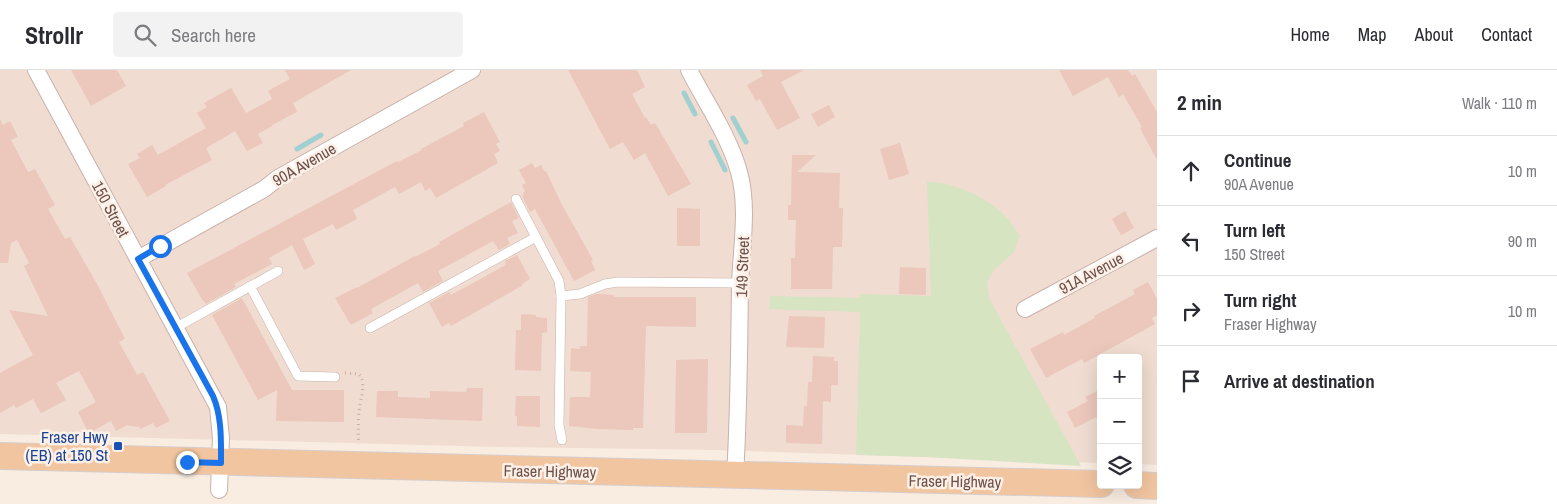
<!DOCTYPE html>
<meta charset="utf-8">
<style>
body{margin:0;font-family:"Archivo Narrow",sans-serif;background:#f2f2f3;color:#2b2b33}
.controls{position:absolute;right:15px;bottom:15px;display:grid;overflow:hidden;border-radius:5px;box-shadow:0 5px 20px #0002}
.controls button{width:45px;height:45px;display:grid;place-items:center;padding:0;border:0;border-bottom:1px solid #e1e1e2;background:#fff;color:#2b2b33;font:25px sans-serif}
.stop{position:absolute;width:15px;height:15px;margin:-11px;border:4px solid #1a73e8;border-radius:50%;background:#fff}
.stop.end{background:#1a73e8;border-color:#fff;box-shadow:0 1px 5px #0008}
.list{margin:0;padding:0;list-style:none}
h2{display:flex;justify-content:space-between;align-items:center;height:65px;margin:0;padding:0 20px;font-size:21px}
h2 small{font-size:16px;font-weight:400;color:#7c7c81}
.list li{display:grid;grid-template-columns:32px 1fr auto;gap:15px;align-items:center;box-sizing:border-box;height:70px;padding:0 20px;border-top:1px solid #e1e1e2}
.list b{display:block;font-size:19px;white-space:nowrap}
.list p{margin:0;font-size:16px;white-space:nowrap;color:#7c7c81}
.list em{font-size:16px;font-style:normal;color:#7c7c81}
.icon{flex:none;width:28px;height:28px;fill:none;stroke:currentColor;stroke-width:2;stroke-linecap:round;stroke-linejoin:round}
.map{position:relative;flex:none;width:1157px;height:434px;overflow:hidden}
header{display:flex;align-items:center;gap:30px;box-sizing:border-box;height:70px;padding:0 25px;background:#fff;border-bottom:1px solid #e1e1e2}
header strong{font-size:24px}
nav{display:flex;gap:28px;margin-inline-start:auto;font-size:18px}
.search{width:350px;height:45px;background:#f2f2f3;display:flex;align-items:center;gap:12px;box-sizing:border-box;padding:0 18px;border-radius:5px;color:#7c7c81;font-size:19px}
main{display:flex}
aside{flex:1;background:#fff}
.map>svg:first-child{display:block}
</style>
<header>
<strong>Strollr</strong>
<div class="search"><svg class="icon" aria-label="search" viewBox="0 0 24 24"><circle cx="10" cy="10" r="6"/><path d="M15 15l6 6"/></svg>Search here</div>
<nav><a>Home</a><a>Map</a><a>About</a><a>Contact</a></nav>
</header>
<main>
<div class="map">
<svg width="1157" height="434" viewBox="0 0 1157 434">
<rect width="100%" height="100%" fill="#f9ece1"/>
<!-- residential -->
<polygon fill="#f0dcd0" points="0,0 1157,0 1157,395 1138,394 1138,288 1101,288 1101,393 719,380 499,377 0,364"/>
<!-- green -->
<path fill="#d6e4c2" d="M927,112C954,111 991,129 1009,150C1013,155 1016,161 1020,166L1014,182L992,202L987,214L989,228L1081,396L927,387L856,385L860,242L769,239L770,226L860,228V224L931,226Z"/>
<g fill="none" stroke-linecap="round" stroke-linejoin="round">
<!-- stream -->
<g stroke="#a0d0cf" stroke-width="5">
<polyline points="684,23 695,44"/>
<polyline points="733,48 746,72"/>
<polyline points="711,72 725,100"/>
<polyline points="297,79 321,65"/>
</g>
</g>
<!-- building -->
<g fill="#ebc7bc">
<polygon points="71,0 117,0 126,16 91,36"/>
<polygon points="285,0 351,0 293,33 297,42 272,55 272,56 258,64 263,73 247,81 235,61 206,78 212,90 165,115 166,116 147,127 128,94 140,88 137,84 152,75 158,85 206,58 197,43 207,37 204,33 231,18 246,43 272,29 268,21 290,9"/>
<polygon points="568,0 637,0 645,17 632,24 645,48 646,47 651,55 655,53 691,114 668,126 645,83 634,90 623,72 610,79"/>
<polygon points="760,0 804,0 781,12 800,48 777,60 760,29 756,31 747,15 763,6"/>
<polygon points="1059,0 1128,0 1132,6 1135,4 1157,42 1157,90 1140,58 1142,57 1123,24 1119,27 1108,7 1073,26"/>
<polygon points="829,35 835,47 818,57 811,44"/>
<polygon points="484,42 500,72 496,74 500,81 494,84 498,93 436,128 430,118 425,121 421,112 399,124 395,117 353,140 357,149 336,160 333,154 303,169 315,194 304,200 292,175 269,188 272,194 234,214 236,217 206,234 204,231 203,231 187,203 397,91 398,92 422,80 421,79 464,56 463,53"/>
<polygon points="0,49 3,55 10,51 18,67 11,70 28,102 35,99 55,135 48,139 65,169 70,167 97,214 125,269 119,272 137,305 143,302 170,351 156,358 153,353 140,359 139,356 137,357 127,355 116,361 111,351 89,363 78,342 96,332 79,301 56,313 66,330 41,343 33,329 16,338 14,335 0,343 0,303 33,285 9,240 48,246 24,196 29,193 17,170 11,173 8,193 0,193"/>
<polygon points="900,73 909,104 889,110 880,79"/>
<polygon points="792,85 816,85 797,102 840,103 839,138 843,138 842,177 833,177 832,219 791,219 791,188 795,188 796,150 788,150 788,135 791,135"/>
<polygon points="532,93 535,98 541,95 545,102 546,101 561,133 593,190 591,191 595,200 574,211 535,139 530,142 522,126 524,125 523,123 525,121 522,115 526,113 519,100"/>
<polygon points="511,132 519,148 512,151 518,163 507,168 510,174 499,180 493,171 438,201 443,211 423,222 418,213 371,239 373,243 351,255 335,228 357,217 357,218 415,186 415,187 440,174 439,172"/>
<polygon points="677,138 700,139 700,176 677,176"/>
<polygon points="1125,141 1134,158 1121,165 1112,149"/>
<polygon points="517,185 530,209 522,214 523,215 451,256 449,253 442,257 429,233 449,222 451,225 504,196 506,194 505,191"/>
<polygon points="900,197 926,198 926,225 899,224"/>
<polygon points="1148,212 1157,229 1157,245 1152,248 1155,254 1084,293 1082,289 1046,308 1030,279 1063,262 1064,265 1095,248 1094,246 1135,224 1133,220"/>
<polygon points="596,224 614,225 614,227 696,227 696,257 646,256 643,358 633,358 633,360 598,359 569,356 570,327 590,327 591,302 570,301 571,278 580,279 580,276 587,276 588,227"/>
<polygon points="242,228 292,320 344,320 344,352 276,351 277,320 258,330 212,245"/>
<polygon points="521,244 536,245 536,247 547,248 547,262 542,263 541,301 515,300 516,260 521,260"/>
<polygon points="789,246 825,247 824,278 786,277"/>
<polygon points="813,286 834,287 834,291 838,291 838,315 831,315 831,332 823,331 822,374 786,373 786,355 803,356 804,336 807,336 808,312 812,312"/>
<polygon points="708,289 707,363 675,363 676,290"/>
<polygon points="467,318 483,318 482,351 376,347 377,321 398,321 398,327 430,328 430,321 466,322"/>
<polygon points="1097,321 1099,325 1101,324 1101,355 1096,347 1075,358 1067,342 1088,331 1085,327"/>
<polygon points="516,326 540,326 540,357 517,356 517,346 515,346"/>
</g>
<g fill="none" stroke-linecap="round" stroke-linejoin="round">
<defs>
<g id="lane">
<polyline points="516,129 559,211 561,226 580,224 605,214 618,212 740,213"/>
<polyline points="250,216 298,306 335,307"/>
<polyline points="561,226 559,355 562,370"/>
<polyline points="175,258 278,201"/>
<polyline points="370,258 536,167"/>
</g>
<g id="street">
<polyline points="36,0 218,337 221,368 219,420"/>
<path d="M689,0C706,33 729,66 739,102C749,138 741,179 740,216C739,279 739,342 735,405"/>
<polyline points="138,189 264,119 278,108 472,0"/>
<polyline points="1025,239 1157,168"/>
</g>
<g id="primary">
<polyline points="0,386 1101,414"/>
<polyline points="1137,415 1157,416"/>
</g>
</defs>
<!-- lane casing -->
<use href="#lane" stroke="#c8b2aa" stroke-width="10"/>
<!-- street casing -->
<use href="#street" stroke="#c8b2aa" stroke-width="18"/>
<!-- primary casing -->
<use href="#primary" stroke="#d6cecd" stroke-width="28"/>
<!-- path -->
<path stroke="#cfaaa0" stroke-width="3" stroke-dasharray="1 4" stroke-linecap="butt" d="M345,303L359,304C367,314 360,330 359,342C358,353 358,363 359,374"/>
<!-- lane -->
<use href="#lane" stroke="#fff" stroke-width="9"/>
<!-- street -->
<use href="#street" stroke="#fff" stroke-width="16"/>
<!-- primary -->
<use href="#primary" stroke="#f1c5a0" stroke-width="26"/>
</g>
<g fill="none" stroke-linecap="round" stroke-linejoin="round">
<!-- route -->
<path stroke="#1a73e8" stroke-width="6" d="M160,176L138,189L213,326C222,347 221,370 221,393L187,392"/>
</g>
<!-- markers -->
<rect fill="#1a4fb4" stroke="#fdf0e7" stroke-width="2" x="113" y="371" width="10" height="10" rx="2.5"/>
<g text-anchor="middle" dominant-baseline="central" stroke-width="5" stroke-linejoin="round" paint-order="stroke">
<!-- street labels -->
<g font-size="16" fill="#6d514b" stroke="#fdf0e7">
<text transform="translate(304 94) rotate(-30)">90A Avenue</text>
<text transform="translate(111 139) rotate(62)">150 Street</text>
<text transform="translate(742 197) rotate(-88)">149 Street</text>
<text transform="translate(1091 203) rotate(-28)">91A Avenue</text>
<text transform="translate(550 401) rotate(1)">Fraser Highway</text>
<text transform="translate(955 411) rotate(1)">Fraser Highway</text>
</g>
<!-- transit labels -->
<g font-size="16" fill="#164399" stroke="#fdf0e7" text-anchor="end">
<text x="108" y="367">Fraser Hwy<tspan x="108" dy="18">(EB) at 150 St</tspan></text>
</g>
</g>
</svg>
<div class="controls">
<button>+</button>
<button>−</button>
<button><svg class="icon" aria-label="layers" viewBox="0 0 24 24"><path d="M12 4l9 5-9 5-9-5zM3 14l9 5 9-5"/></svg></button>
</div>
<div class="stop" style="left:160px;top:176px"></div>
<div class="stop end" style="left:187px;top:392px"></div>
</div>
<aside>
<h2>2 min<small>Walk · 110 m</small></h2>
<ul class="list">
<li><svg class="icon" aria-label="ahead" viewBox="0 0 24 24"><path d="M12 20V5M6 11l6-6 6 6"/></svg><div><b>Continue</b><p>90A Avenue</p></div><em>10 m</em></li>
<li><svg class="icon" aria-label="left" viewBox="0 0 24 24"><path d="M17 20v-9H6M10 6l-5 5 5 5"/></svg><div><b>Turn left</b><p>150 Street</p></div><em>90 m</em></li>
<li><svg class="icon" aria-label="right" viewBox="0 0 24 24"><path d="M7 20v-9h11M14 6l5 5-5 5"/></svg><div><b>Turn right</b><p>Fraser Highway</p></div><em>10 m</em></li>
<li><svg class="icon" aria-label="arrive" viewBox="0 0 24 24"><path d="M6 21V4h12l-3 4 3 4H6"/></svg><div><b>Arrive at destination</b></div></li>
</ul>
</aside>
</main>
